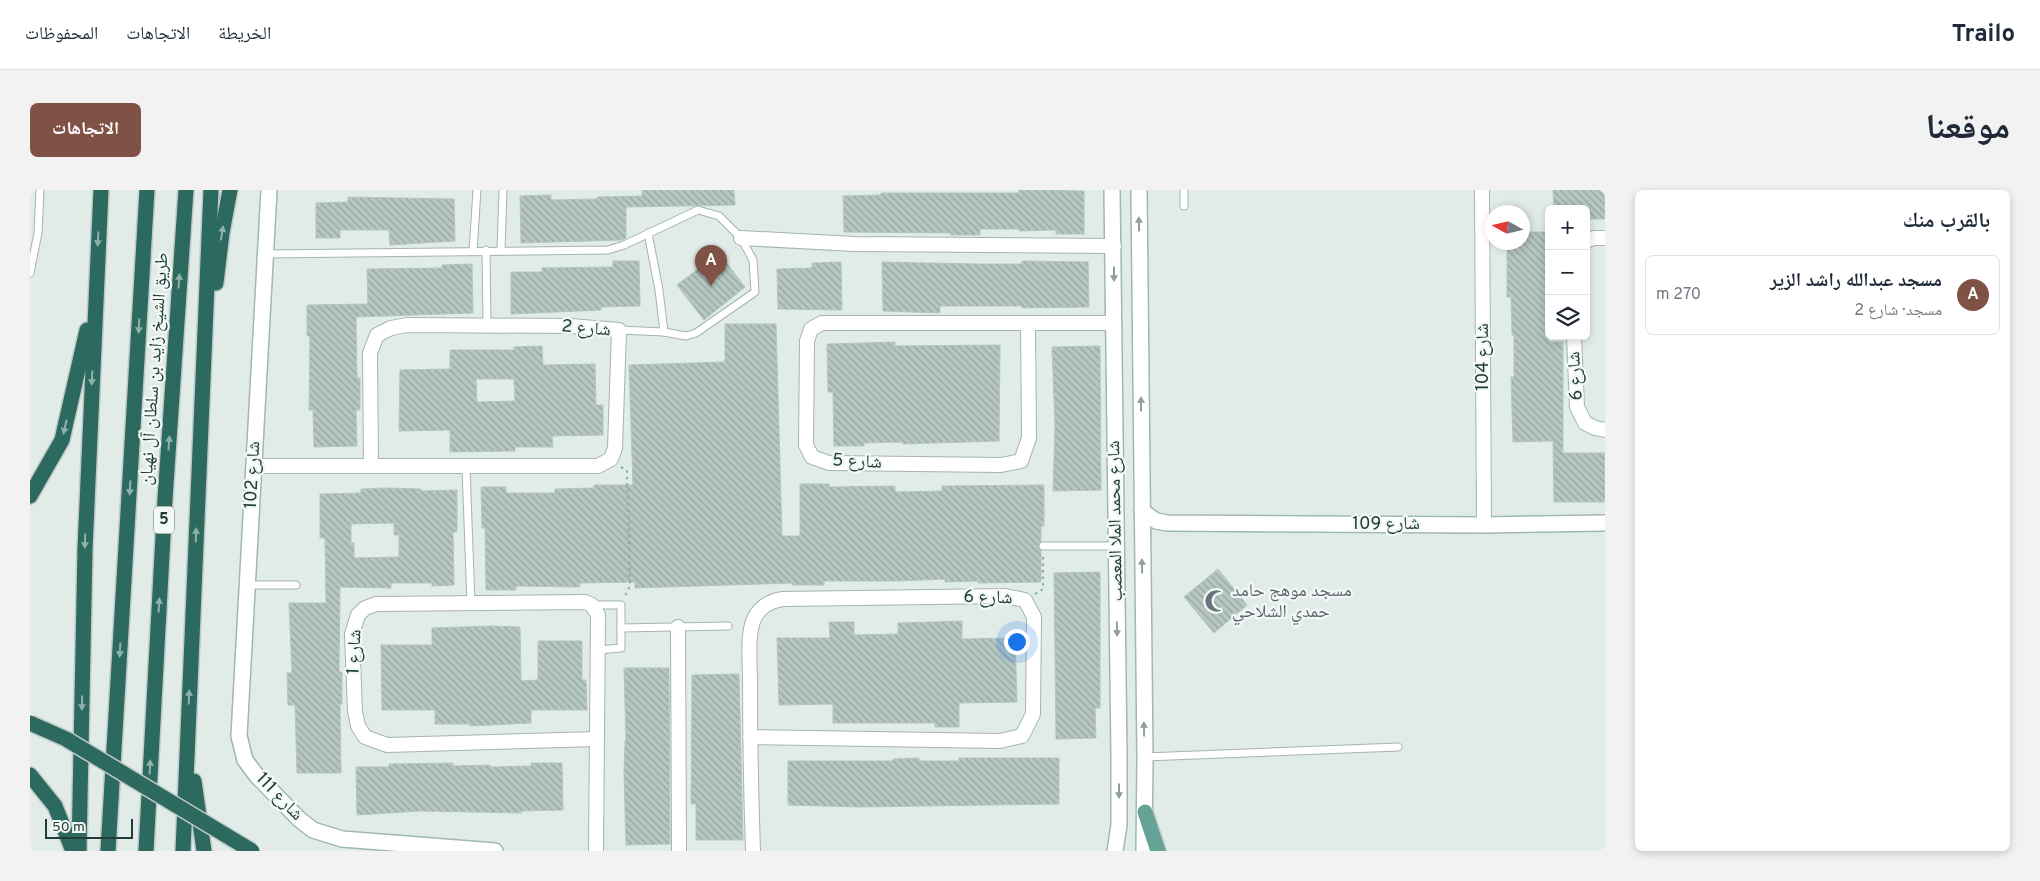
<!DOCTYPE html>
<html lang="ar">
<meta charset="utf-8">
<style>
body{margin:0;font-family:Overpass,"Noto Naskh Arabic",sans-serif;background:#f2f2f3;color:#1f2937;direction:rtl}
.controls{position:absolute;right:15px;top:15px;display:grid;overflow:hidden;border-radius:8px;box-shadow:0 2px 8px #0003}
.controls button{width:45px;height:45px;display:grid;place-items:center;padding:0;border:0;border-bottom:1px solid #e0e1e3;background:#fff;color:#1f2937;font:25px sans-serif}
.compass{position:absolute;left:1455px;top:15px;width:45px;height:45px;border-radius:50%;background:#fff;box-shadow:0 2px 8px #0003;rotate:278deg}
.scale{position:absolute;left:15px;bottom:12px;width:88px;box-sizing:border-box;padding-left:5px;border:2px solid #213d37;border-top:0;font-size:14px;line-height:18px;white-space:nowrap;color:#213d37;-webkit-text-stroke:4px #f2f8f5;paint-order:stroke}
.you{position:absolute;left:986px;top:451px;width:18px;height:18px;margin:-12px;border:4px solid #fff;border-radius:50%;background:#1a73e8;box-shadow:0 0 0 8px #1a73e833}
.badge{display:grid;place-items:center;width:32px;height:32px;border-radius:50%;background:#7f5245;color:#fff;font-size:16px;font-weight:700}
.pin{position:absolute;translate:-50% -41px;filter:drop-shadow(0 1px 2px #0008)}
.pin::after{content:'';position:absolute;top:26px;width:18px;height:15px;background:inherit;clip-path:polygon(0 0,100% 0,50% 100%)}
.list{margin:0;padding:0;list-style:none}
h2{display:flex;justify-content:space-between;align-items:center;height:65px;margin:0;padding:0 20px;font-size:21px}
h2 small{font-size:16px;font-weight:400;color:#747a83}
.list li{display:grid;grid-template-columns:32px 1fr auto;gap:15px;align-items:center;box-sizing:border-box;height:80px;margin:0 10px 10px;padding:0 10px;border:1px solid #e0e1e3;border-radius:8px}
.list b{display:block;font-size:19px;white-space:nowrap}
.list p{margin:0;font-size:16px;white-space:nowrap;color:#747a83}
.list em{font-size:16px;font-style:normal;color:#747a83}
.icon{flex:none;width:28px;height:28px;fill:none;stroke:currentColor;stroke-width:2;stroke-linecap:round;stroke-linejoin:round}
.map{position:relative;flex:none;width:1575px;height:661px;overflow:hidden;direction:ltr;border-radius:8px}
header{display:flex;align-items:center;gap:30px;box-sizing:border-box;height:70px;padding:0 25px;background:#fff;border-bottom:1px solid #e0e1e3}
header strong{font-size:24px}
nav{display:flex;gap:28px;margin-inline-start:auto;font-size:18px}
.intro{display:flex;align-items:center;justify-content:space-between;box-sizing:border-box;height:120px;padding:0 30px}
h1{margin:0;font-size:35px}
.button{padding:12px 22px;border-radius:8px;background:#7f5245;color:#fff;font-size:18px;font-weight:700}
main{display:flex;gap:30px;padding:0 30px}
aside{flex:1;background:#fff;border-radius:8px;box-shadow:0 2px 8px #0003}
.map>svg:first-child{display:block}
</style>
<header>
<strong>Trailo</strong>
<nav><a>الخريطة</a><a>الاتجاهات</a><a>المحفوظات</a></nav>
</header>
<div class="intro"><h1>موقعنا</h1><a class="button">الاتجاهات</a></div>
<main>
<aside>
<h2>بالقرب منك<small></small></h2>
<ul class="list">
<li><span class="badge">A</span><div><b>مسجد عبدالله راشد الزير</b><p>مسجد · شارع 2</p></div><em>270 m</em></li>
</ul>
</aside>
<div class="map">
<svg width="1575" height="661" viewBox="0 0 1575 661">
<defs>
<pattern id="building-back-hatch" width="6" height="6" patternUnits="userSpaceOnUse" patternTransform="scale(1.25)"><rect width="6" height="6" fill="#b6c7c1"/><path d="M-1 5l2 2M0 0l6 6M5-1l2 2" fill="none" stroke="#94a39e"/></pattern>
</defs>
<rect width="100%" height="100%" fill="#e1ece8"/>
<!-- building -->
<g fill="url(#building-back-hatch)" stroke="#b3c6bf" fill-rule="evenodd">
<polygon points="612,0 704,0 705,15 596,17 596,48 592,50 491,53 490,6 521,5 521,10 567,9 567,7 612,6"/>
<polygon points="989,0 1054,1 1054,44 1026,44 1026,40 989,41 989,39 950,39 950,45 921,45 921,43 814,42 813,6 851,5 851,3 989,3"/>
<polygon points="1523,0 1575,0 1575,29 1556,29 1556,19 1524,19"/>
<polygon points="318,7 424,9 425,51 360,55 359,40 310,40 310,48 286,48 286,13 318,12"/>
<polygon points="1492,42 1519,42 1519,152 1533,152 1533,263 1575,263 1575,312 1524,312 1523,251 1483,252 1481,187 1484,187 1484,145 1482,145 1481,107 1477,107 1477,52 1492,52"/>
<polygon points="689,63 715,97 674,130 647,95"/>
<polygon points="583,71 609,71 610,116 571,117 571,120 481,124 481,82 512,82 512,78 583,77"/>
<polygon points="992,71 1058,72 1059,117 992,118 992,116 910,116 910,123 853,121 852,72 947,74 992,74"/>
<polygon points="811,72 812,120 748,119 747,79 782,78 782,73"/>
<polygon points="442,74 443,123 326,127 327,188 330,188 330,220 326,220 327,256 284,257 283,220 279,220 280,146 277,146 277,115 338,114 337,79 412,78 412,75"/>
<polygon points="695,134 746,134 752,346 770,346 770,294 799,294 799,297 865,296 865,302 912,301 912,296 1014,295 1014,336 1011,336 1011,351 1008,356 1011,361 1011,392 948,393 948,391 915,392 915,389 869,391 794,391 794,395 762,395 762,393 605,398 605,392 550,393 550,397 486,396 486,400 456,400 455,338 452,338 451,297 476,297 476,303 525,303 525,299 564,298 564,295 603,295 599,175 695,172"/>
<polygon points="865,152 865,156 970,155 969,251 873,254 873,252 834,253 834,256 804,256 803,202 798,202 797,154"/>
<path d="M512,156L513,175L565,174L566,215H573V245L522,246L523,257H485V261L420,262V240L369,241L370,180L420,179V160H484V157ZM446,189H484L485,211L447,212Z"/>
<polygon points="1070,156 1071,300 1023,301 1025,236 1022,157"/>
<path d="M355,298L391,299V301L427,300V342H423L424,395L402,396V393H361V398L310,397L309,482H312V514H310L311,583H267L265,515H258L257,483H262L259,413H296L295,348H290V304L331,303V299ZM364,333V345H369V367L324,368V353H321V334Z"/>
<polygon points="1188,379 1217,415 1184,443 1154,407"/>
<polygon points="1070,382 1070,518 1065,518 1066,548 1026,549 1024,383"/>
<polygon points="932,431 932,449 985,448 987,512 929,513 929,537 905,537 905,533 803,533 803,514 749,515 747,448 800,448 799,432 824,432 824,445 868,444 868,433"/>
<polygon points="462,436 490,437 491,491 508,490 508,451 552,451 552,490 556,490 557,520 501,520 501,533 440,536 440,534 405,534 405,520 352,520 351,455 402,455 402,438"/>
<polygon points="594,478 639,478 640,654 596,655 594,584 595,551 596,551"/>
<polygon points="709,484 713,650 666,650 666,614 661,614 662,485"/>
<polygon points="889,568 889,571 929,571 929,568 1029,568 1029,614 829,617 758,615 758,571 863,571 863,569"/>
<polygon points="423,573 423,576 460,575 460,577 501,576 501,573 532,573 533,620 491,621 491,623 390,621 327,625 326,577 359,577 359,574"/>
</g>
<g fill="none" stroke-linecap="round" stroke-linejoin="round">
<defs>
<g id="lane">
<polyline points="1154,0 1154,16"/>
<polyline points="618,43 629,100 634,142"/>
<polyline points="456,60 457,135"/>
<polyline points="471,60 473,0"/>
<polyline points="443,61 447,0"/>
<polyline points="235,64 578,60 594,55 668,20 689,26 711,48 723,70 725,102 666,143 656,146 634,142 589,140"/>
<polyline points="0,83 8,43 10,0"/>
<polyline points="436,277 441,413"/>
<polyline points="1013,356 1086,356"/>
<polyline points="217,395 266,395"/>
<polyline points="562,415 591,415 591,458 568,460"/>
<polyline points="591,438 698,436"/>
<polyline points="1115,567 1368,557"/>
</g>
<g id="street">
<polyline points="1452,0 1454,335"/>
<polyline points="711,48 824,54 1084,56"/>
<polyline points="1556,51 1564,48 1575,48"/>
<polyline points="998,133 999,248 991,271 971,275 799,273 782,267 776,255 777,151 781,139 792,133 1084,133"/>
<polyline points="1544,146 1547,217 1555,233 1565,238 1575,240"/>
<polyline points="224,276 568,276 581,269 585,258 589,140 541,136 377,135 361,138 347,145 340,163 341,275"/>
<polyline points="648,437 649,661"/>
<path d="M720,547L970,551L992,546L1003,524L1004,427L995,410L975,406L753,409C740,411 730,416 724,429C717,444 720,473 720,490C720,547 721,604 723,661"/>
<polyline points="566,661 568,425 562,415 555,412 346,414 335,418 328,425 322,444 325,521 328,536 335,547 357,555 567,549"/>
</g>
<g id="secondary">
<polyline points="239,0 209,546 215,570 227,586 269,629 283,640 312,649 465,661"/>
<polyline points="1082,0 1089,567 1089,635 1085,661"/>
<polyline points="1109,0 1115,567 1114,661"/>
<polyline points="1112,321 1126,331 1137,333 1454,335 1575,333"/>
</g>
<polyline id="primary" points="1115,622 1128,661"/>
<g id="highway">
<polyline points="186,93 192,43 200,0"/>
<polyline points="0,306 32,250 57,140"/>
<polyline points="0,585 25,616 43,661"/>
<polyline points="164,591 174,661"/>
<polyline points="49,661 55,359 71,0"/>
<polyline points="78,661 117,0"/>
<polyline points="116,661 135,309 156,0"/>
<polyline points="153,661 181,0"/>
</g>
</defs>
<!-- lane casing -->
<use href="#lane" stroke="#a4b4af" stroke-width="9"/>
<!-- street casing -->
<use href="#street" stroke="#a4b4af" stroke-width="16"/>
<!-- secondary casing -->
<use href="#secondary" stroke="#9fb8b0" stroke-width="18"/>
<!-- primary casing -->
<use href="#primary" stroke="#c1c9c7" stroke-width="18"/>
<!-- highway casing -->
<use href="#highway" stroke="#c1c9c7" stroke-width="18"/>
<!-- path -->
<g stroke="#81b0a4" stroke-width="2" stroke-dasharray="2.5 4" stroke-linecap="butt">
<polyline points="591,277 597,281 600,396 595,406"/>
<polyline points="1005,404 1013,399 1013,366"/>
</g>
<!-- lane -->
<use href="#lane" stroke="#fff" stroke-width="7"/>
<!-- street -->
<use href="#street" stroke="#fff" stroke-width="14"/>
<!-- secondary -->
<use href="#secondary" stroke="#fff" stroke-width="15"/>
<!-- primary -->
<use href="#primary" stroke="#64a396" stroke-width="15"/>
<!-- highway -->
<use href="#highway" stroke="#2c6a60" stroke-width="15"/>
<defs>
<polyline id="highway-bridge" points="0,533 36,549 222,661"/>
</defs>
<!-- highway-bridge casing -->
<use href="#highway-bridge" stroke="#c1c9c7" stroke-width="18" stroke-linecap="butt"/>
<!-- highway-bridge -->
<use href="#highway-bridge" stroke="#2c6a60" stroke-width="15"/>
</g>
<!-- one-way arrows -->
<defs><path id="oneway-solid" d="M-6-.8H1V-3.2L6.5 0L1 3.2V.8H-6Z" transform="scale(1.25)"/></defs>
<g fill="#909e9b">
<use href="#oneway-solid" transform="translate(1109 34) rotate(-91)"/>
<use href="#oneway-solid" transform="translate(1084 84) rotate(90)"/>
<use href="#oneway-solid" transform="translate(1111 214) rotate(-90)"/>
<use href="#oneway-solid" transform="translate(1112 376) rotate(-91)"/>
<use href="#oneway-solid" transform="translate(1087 439) rotate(89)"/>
<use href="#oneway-solid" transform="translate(1114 539) rotate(-91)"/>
<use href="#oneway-solid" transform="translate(1089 601) rotate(90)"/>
</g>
<g fill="#8fb1aa">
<use href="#oneway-solid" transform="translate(192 43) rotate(-81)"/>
<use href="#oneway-solid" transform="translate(68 49) rotate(93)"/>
<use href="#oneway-solid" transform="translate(149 91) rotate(-86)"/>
<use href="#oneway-solid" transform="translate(109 136) rotate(93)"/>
<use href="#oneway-solid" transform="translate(62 188) rotate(93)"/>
<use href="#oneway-solid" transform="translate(35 237) rotate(103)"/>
<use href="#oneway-solid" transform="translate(139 253) rotate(-86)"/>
<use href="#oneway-solid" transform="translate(100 298) rotate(93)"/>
<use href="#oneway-solid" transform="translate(166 345) rotate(-88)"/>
<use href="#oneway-solid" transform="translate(55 351) rotate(92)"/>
<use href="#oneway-solid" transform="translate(129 415) rotate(-87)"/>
<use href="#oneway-solid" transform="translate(90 460) rotate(93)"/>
<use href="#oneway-solid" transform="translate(159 507) rotate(-88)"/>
<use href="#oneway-solid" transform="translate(52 513) rotate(91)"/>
<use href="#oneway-solid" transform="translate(120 577) rotate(-87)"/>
</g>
<!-- icons -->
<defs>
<symbol id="mosque-bare" viewBox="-9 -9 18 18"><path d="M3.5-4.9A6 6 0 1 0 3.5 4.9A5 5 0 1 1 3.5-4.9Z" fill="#6b7280" stroke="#f2f8f5" stroke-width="2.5" paint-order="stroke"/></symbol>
</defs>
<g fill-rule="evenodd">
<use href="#mosque-bare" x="1170" y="395" width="32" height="32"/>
</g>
<g text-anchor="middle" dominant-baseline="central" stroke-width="4.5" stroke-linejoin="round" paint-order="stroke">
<!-- shield labels -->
<rect fill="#f2f8f5" stroke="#607570" stroke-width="1" x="124" y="316.5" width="20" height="27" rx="4"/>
<g font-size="16" font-weight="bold" fill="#213d37">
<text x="134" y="330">5</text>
</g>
<!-- street labels -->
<g font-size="18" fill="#213d37" stroke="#f2f8f5">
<text transform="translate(556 139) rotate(5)">شارع 2</text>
<text transform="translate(1453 167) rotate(-90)">شارع 104</text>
<text transform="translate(125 179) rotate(-86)">طريق الشيخ زايد بن سلطان آل نهيان</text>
<text transform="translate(1546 186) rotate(-93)">شارع 6</text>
<text transform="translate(827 272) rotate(3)">شارع 5</text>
<text transform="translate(223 285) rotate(-87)">شارع 102</text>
<text transform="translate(1086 331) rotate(-91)">شارع محمد الملا المعصب</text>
<text x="1356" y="334">شارع 109</text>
<text transform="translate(958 408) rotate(2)">شارع 6</text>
<text transform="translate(325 462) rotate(-87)">شارع 1</text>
<text transform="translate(249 607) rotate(46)">شارع 111</text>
</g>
<!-- worship labels -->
<g font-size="18" fill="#5b616d" stroke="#f2f8f5" text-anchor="start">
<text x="1202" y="401">مسجد موهج حامد<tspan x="1202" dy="21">حمدي الشلاحي</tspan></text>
</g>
</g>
</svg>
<div class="controls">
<button>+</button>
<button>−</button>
<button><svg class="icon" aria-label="layers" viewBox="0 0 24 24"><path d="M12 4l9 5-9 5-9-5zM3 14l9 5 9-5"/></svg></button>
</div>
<svg class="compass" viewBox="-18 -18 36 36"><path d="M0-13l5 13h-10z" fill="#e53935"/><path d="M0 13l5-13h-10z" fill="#747a83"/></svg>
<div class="scale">50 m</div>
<div class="you"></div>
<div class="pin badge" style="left:681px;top:96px">A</div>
</div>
</main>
